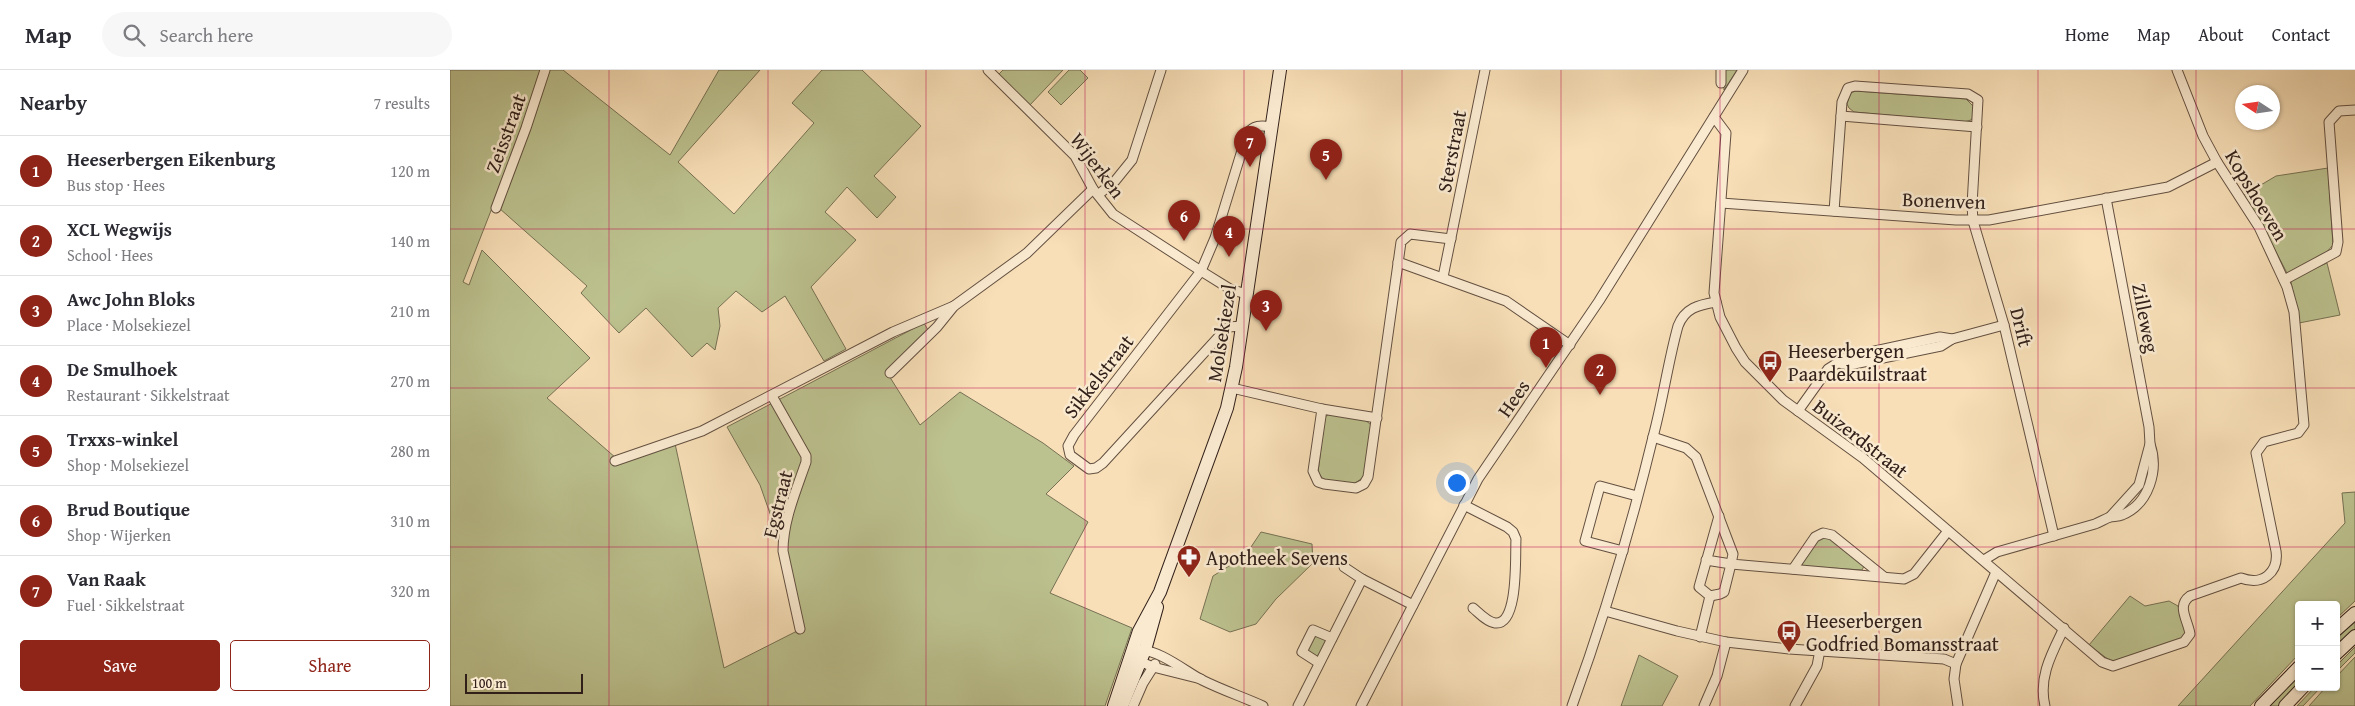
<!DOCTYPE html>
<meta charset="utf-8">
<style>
body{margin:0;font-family:"Gentium Book Plus",serif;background:#f7f7f7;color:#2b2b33}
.controls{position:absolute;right:15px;bottom:15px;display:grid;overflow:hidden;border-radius:5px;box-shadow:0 1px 4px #0004}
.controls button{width:45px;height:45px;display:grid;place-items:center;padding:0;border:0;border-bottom:1px solid #e1e1e2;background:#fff;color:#2b2b33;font:25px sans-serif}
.compass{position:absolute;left:1785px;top:15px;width:45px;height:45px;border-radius:50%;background:#fff;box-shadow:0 1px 4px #0004;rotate:282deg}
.scale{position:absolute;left:15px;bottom:12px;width:118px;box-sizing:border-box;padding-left:5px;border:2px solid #31201a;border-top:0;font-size:14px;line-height:18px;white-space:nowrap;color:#31201a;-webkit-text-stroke:4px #faead0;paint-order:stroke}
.you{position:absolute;left:1006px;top:412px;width:18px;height:18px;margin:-12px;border:4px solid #fff;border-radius:50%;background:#1a73e8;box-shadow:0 0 0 8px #1a73e833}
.badge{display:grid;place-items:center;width:32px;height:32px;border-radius:50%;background:#8f2418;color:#fff;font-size:16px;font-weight:700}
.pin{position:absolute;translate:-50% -41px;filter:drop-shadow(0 1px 2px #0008)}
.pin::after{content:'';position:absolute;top:26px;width:18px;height:15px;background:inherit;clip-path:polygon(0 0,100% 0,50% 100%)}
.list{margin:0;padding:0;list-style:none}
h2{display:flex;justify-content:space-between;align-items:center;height:65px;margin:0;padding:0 20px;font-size:21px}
h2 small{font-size:16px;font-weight:400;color:#7c7c81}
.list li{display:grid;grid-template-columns:32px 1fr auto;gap:15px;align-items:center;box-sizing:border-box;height:70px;padding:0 20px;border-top:1px solid #e1e1e2}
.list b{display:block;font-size:19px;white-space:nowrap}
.list p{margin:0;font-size:16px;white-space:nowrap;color:#7c7c81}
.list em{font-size:16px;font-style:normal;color:#7c7c81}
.actions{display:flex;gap:10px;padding:15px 20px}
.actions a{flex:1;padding:11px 0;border:1px solid #8f2418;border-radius:5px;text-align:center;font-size:18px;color:#8f2418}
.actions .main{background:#8f2418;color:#fff}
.icon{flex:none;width:28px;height:28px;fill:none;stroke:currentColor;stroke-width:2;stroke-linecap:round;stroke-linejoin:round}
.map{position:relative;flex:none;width:1905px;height:636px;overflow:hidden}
header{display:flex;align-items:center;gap:30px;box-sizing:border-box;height:70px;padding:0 25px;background:#fff;border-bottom:1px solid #e1e1e2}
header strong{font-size:24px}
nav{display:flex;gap:28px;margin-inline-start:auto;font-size:18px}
.search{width:350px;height:45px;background:#f7f7f7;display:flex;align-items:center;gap:12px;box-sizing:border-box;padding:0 18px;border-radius:28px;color:#7c7c81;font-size:19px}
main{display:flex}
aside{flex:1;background:#fff}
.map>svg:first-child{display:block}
</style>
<header>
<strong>Map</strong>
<div class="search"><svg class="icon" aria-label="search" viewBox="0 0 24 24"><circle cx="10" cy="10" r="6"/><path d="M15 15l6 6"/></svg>Search here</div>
<nav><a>Home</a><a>Map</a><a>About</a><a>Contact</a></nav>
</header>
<main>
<aside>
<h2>Nearby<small>7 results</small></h2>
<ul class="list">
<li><span class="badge">1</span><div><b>Heeserbergen Eikenburg</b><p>Bus stop · Hees</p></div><em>120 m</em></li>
<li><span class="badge">2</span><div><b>XCL Wegwijs</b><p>School · Hees</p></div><em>140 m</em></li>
<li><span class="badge">3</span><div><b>Awc John Bloks</b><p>Place · Molsekiezel</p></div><em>210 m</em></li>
<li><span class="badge">4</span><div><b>De Smulhoek</b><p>Restaurant · Sikkelstraat</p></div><em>270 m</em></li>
<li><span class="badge">5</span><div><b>Trxxs-winkel</b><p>Shop · Molsekiezel</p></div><em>280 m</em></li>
<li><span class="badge">6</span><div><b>Brud Boutique</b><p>Shop · Wijerken</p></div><em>310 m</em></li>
<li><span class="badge">7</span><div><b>Van Raak</b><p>Fuel · Sikkelstraat</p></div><em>320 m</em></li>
</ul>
<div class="actions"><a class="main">Save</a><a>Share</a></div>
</aside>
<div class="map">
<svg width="1905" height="636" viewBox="0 0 1905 636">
<rect width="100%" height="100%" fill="#f8dfb7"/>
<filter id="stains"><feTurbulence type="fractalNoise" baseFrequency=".004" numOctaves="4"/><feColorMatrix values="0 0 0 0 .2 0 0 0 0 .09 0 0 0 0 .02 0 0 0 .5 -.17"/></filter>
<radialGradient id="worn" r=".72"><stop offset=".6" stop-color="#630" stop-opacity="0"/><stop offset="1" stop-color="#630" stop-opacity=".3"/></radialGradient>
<!-- green -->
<g fill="#bcc28f" stroke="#767154">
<polygon points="0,0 91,0 77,49 13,212 19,215 32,180 140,288 97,328 166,388 224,369 274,598 351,559 330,472 310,415 277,357 474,253 478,260 436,301 470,355 510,322 593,373 624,396 596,424 638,452 600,523 682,558 655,636 0,636"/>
<polygon points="98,0 113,0 220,85 269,0 310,0 228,92 284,144 364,53 342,33 372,0 412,0 471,56 424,106 446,127 427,148 397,117 375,142 406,170 361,217 396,279 374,291 335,226 312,242 286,221 268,238 270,256 265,280 257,273 242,287 196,238 169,263 131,223 137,216 49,138 86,43"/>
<polygon points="553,0 613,0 579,36 548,5"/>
<polygon points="619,0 630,0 638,8 611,35 598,22"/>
<polygon points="1273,0 1287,0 1274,20"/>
<polygon points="1406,21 1516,29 1524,37 1525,44 1521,50 1514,52 1404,42 1399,38 1397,34 1400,23"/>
<polygon points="1878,98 1883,175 1873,186 1837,203 1811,153 1794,125 1826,106"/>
<polygon points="1877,193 1890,245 1849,253 1841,212 1843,208"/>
<polygon points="880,344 914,349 921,355 915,406 904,414 874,410 868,403 874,351 876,346"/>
<polygon points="1905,422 1905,531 1886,549 1886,535 1849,535 1849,584 1800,636 1728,636 1895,453 1892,423"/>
<polygon points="811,462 862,474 863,493 826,529 806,554 780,562 750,549 763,506 795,486"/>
<polygon points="1378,465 1414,496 1412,500 1353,496 1352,493 1366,469"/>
<polygon points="1680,526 1695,536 1719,531 1728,536 1736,563 1732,569 1663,593 1639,575"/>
<polygon points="1905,550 1905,559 1886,577 1886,568"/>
<polygon points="863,564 877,570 870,587 857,583"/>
<polygon points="1905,577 1905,583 1886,602 1886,596"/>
<polygon points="1189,585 1228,606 1212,636 1171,636"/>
<polygon points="1905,587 1905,636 1859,636 1876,617 1886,617 1886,607"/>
<polygon points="1849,605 1849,615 1828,636 1819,636"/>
<polygon points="1865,617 1871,617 1853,636 1847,636"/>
</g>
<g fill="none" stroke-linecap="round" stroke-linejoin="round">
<defs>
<g id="street">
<polyline points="538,0 625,86 643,119 663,144 751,201 780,219 796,224"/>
<polyline points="1271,0 1271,13"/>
<polyline points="1391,46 1527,57"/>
<path d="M1264,47L1276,63L1264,223L1270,247L1286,278L1295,292L1333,330L1413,388L1652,592L1663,596L1734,572L1740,564C1738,550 1726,536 1740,526L1791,508C1812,516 1829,503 1826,481L1806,383L1814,372L1848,363L1854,355L1844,242L1837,217L1809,157L1767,92L1753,66L1727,0"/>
<polyline points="649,124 665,111 682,90 711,0"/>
<polyline points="1656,128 1699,357 1700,374 1689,415 1660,447"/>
<polyline points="1271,133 1506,150 1539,150 1718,117 1767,92"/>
<polyline points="46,138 76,58 95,0"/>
<polyline points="1384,141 1392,32 1398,18 1405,16 1518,24 1528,30 1522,135 1523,151 1554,255 1604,466"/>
<polyline points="948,192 1056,231 1120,275"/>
<polyline points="993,207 1035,0"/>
<polyline points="1834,210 1886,182 1888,172 1879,52 1889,41 1905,40"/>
<path d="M792,256L779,257L774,261L653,393L646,398L639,399L620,385L618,376L624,365L751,201L765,168L797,64C803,55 811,55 822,57"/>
<polyline points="1389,293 1399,295 1491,276 1502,269 1554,255"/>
<polyline points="440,303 487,257 504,236 577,183 643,119"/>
<polyline points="782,318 872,339 927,348"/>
<path d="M322,326L356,386V392C346,421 333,451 333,481L350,559"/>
<polyline points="872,339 863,401 868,412 874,414 906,418 914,414 918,407 951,172 960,164 1001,169"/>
<polyline points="1348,341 1378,299 1397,287 1490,267 1502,269"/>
<polyline points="1203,367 1236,378 1246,387 1283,484 1281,494 1454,509 1464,504 1498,461"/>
<polyline points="165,391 252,361 443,262 504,236"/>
<path d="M1014,435L1057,457L1063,462L1066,469C1065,485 1069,556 1045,553C1037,552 1029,543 1023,538"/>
<polyline points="1173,481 1135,471 1150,416 1187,426"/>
<polyline points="1256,490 1281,494 1274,522 1270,524 1260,526 1249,517 1269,446"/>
<path d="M1534,490L1547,482L1645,454C1650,452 1655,449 1660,447C1664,446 1668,447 1672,445C1699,434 1709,400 1700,374"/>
<polyline points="894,497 912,509 963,535"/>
<polyline points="1343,499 1365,467 1373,463 1382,465 1433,506"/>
<polyline points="1155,541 1227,561 1276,572 1339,579 1494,589 1506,594"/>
<polyline points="1250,567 1260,526"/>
<path d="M690,581C707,578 738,603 752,610C772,620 793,627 813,636"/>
<polyline points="687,590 703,597 751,609"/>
<polyline points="869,593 852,582 863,560 882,568"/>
<polyline points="683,636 693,613 705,594"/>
<polyline points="848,636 912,509"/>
<polyline points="911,636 1028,409 1149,231 1293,0"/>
<path d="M1122,636C1154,548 1181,458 1203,367C1213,330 1218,292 1228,256C1235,238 1248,235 1266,232"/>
<polyline points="1254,636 1267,606 1276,572"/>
<polyline points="1345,636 1367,596 1370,580"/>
<polyline points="1508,636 1504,609 1506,594 1546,502"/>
<path d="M1595,636C1588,607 1602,583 1614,558"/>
</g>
<g id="secondary">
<polyline points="1886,560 1905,543"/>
<polyline points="1886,584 1905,566"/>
<polyline points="664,636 689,561 710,522 768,363 777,338 786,297 830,0"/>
<polyline points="672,636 695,580 707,537"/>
<polyline points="1811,636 1849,597"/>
<polyline points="1835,636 1853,617"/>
</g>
</defs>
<!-- street casing -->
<use href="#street" stroke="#635041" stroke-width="11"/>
<!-- secondary casing -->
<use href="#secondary" stroke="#31201a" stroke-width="14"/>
<!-- street -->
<use href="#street" stroke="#faead0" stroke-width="9"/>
<!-- secondary -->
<use href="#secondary" stroke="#faead0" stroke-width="12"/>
</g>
<!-- grid -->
<path fill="none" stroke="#c2185b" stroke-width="1" stroke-opacity="0.55" d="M159,0V636M318,0V636M476,0V636M635,0V636M794,0V636M952,0V636M1111,0V636M1270,0V636M1429,0V636M1588,0V636M1746,0V636M0,159H1905M0,318H1905M0,477H1905"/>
<!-- icons -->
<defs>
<symbol id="bus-pin" viewBox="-11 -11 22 30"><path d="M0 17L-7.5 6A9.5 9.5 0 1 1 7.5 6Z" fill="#8f2418" stroke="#faead0"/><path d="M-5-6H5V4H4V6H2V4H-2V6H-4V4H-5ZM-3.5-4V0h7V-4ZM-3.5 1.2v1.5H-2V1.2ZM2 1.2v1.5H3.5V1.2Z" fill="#fff"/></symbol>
<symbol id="pharmacy-pin" viewBox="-11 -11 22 30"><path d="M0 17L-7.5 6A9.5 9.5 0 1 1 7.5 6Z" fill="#8f2418" stroke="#faead0"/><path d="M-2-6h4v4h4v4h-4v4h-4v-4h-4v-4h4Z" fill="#fff"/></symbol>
</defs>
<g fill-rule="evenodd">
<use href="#bus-pin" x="1306" y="278" width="28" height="38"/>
<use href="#pharmacy-pin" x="725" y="473" width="28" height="38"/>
<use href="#bus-pin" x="1325" y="548" width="28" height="38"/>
</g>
<g text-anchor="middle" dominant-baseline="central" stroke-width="5" stroke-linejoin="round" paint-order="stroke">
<!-- street labels -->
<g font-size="20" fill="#31201a" stroke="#faead0">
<text transform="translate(55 63) rotate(-70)">Zeisstraat</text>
<text transform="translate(1001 81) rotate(-79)">Sterstraat</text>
<text transform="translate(648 95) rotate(53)">Wijerken</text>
<text transform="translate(1807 125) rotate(59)">Kopshoeven</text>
<text transform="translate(1494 130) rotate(2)">Bonenven</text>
<text transform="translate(1696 248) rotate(79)">Zilleweg</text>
<text transform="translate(1572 257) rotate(76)">Drift</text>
<text transform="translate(771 263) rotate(-81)">Molsekiezel</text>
<text transform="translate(648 306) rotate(-52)">Sikkelstraat</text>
<text transform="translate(1063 328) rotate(-55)">Hees</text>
<text transform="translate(1411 368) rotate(38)">Buizerdstraat</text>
<text transform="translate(327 434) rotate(-76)">Egstraat</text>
</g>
<!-- poi labels -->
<g font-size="20" fill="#31201a" stroke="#faead0" text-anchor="start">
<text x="1338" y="280">Heeserbergen<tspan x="1338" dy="23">Paardekuilstraat</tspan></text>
<text x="756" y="487">Apotheek Sevens</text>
<text x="1356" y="550">Heeserbergen<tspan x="1356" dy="23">Godfried Bomansstraat</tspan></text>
</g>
</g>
<rect width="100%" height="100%" filter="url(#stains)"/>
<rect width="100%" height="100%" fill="url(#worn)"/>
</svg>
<div class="controls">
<button>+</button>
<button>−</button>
</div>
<svg class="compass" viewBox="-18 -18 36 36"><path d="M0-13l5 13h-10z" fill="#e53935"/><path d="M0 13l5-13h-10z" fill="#7c7c81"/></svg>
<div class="scale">100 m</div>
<div class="you"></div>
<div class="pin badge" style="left:1096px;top:298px">1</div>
<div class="pin badge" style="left:1150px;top:325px">2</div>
<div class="pin badge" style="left:816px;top:261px">3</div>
<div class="pin badge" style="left:779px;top:187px">4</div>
<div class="pin badge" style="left:876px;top:110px">5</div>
<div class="pin badge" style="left:734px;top:171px">6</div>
<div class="pin badge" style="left:800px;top:97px">7</div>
</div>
</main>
